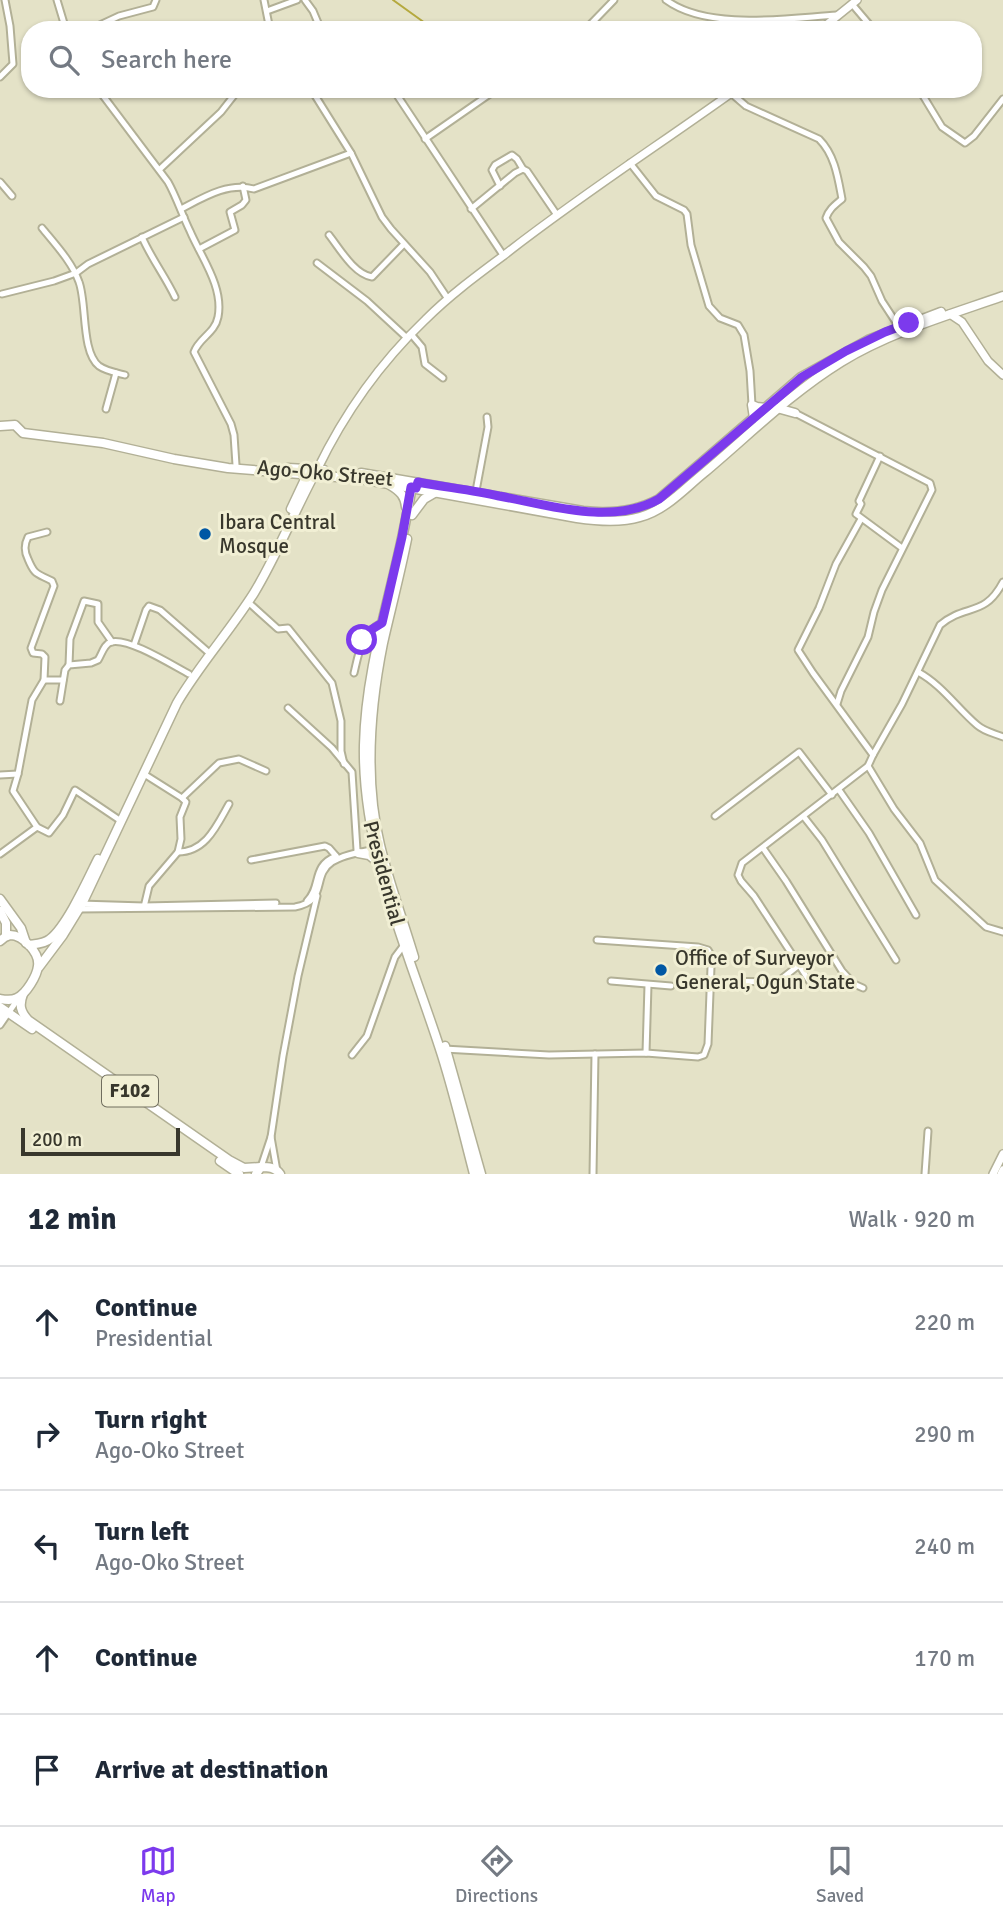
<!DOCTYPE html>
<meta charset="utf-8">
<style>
body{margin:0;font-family:Signika,sans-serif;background:#f6f6f7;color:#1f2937}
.scale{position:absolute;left:21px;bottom:18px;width:159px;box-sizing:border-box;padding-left:7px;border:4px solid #38372c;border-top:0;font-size:19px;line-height:24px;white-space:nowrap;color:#38372c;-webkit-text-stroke:5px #f1efd4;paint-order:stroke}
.stop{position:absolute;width:21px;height:21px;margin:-16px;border:5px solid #7c3aed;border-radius:50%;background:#fff}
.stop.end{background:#7c3aed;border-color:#fff;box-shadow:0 2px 7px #0008}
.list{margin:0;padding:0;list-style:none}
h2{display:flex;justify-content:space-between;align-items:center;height:91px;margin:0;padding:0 28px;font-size:30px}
h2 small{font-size:23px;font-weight:400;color:#747a83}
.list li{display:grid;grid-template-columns:46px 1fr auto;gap:21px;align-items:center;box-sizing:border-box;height:112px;padding:0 28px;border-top:2px solid #e0e1e3}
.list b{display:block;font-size:26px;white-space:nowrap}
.list p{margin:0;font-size:23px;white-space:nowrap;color:#747a83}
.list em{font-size:23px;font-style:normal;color:#747a83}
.icon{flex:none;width:38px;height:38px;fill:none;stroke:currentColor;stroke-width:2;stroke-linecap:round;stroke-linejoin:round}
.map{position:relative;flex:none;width:1003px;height:1174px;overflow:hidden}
.search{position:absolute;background:#fff;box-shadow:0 2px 5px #0004;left:21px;right:21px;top:21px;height:77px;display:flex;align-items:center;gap:18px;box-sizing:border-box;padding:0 24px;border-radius:28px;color:#747a83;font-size:26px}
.sheet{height:651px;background:#fff}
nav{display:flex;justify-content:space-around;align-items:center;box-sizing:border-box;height:98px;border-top:2px solid #e0e1e3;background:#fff;font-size:19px;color:#747a83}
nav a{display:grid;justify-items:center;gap:4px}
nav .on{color:#7c3aed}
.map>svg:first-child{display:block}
</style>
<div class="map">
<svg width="1003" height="1174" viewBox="0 0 1003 1174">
<rect width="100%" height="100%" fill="#e4e2c7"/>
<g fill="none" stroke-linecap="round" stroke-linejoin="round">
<!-- stream -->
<polyline stroke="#b5a93e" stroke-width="2" points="393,0 425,23 451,30"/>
<defs>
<g id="street">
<polyline points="57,0 66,30"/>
<polyline points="264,0 270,30"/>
<polyline points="305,0 313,11 321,30"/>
<path d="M666,0C708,31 788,18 837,15"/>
<polyline points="852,4 874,30"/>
<polyline points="267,11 297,0"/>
<polyline points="89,30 119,16 153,7 156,0"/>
<polyline points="585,30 614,0"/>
<polyline points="0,77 13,64 10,26 5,0"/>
<path d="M98,89L168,182C177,198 182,215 190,231C201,257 224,287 218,317C215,333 199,338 194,352L231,424L234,435L236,465"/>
<polyline points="311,89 351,153 382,217 391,229 430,272 448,299"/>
<polyline points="393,89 503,255"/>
<polyline points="919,89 942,127 965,143 974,136 1003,99"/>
<path d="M731,93L746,106L819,139C835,155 838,178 842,199C835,205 829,209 826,218L839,242L864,267L871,276L882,301L899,327"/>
<polyline points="425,139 497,89"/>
<polyline points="630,163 656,196 684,210 687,214 691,245 709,306 720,318 738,325 744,335 750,371 752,405"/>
<polyline points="160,169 221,112 239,89"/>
<polyline points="0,182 12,196"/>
<polyline points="500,186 492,170 495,165 512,155 517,159 523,169"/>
<path d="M181,209C204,197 228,182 254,189L351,153"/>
<polyline points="471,209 515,173 523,169 527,171 557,215"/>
<path d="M42,228C55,244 72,262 79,282C87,303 81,352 99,366C106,371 117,373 125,375"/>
<path d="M329,235C340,249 354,274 372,277L404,244"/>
<path d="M142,237C151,258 165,276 175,297"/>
<polyline points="199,249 235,230 230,212 242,205 246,200 243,186"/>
<polyline points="317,263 367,301 407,338"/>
<polyline points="2,294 54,281 76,273 88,264 184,217"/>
<polyline points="411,334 422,347 425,364 443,378"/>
<polyline points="106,409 116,373"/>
<polyline points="795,413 930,483 932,490 882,590 874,612 868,637 841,691 837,704"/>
<polyline points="880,456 859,501 861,504 856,514 902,548"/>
<polyline points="476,491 488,427 487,417"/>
<polyline points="861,519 836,564 819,608 798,650 813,673 873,755"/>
<path d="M47,532L28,537C24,545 24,551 28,559C35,576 37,573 52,581L54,586L31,648L33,653L42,654L45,657L44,680L32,700L18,774L13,791L37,827L49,833L63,815L75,790L118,819"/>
<polyline points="248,602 278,629 288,628 332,683 341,721 341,751 344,764"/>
<polyline points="134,645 146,610 149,606 160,610 207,651"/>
<polyline points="69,665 70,639 84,601 98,604 98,622 112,642"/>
<path d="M918,672C942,685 957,708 977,725C985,732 994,733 1003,737"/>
<path d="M354,673C359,652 361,634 381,623"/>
<polyline points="44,680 63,680"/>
<path d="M60,701L65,670L69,665L91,663L98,660C102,654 104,644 111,642C128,637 172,665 189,674"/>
<polyline points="288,708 332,748 352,772 357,850"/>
<polyline points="868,766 894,809 920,843 935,880 986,927 1003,932"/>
<polyline points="0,775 18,774"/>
<polyline points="839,790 869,833 916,915"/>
<polyline points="182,798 219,763 239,759 266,771"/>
<polyline points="715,816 799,752 832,795"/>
<polyline points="804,817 822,840 896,960"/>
<polyline points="763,848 786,881 842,971 854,984 863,988"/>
<path d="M178,852C206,852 217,825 229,804"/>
<polyline points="0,854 37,827"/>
<polyline points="251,860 325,846 329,848 336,856"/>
<path d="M307,901C322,886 311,866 336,856"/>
<polyline points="80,904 144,906 276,903"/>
<polyline points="144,907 149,886 178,852 181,839 180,817 186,802 182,798 144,774"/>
<path d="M78,909L295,907C329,901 311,876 332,862C344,854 362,852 376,849"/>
<polyline points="611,981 671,986"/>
<polyline points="711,981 772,982 780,980 799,965"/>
<path d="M810,982L754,896L741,881L738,875L742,863L868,766L873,755L902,704L940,625C966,603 984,618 1003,582"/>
<polyline points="0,1025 18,999"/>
<polyline points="444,1049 549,1055 646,1053 698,1057 704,1055 708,1044 711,967 711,955 708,950 698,947 597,940"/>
<polyline points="646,1053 648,985"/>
<polyline points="352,1055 367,1036 395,957 404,945"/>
<polyline points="271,1137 277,1171"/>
<polyline points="261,1167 271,1137 283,1056 298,976 317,896"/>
<polyline points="593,1174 595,1054"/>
<polyline points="925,1174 928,1131"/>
</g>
<g id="secondary">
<polyline points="820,30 857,0"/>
<polyline points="950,314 962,322 988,361 1003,375"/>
<path d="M317,470C344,414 380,363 425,320C449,296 476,276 503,256C578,197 659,145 737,89"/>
<polyline points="993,1174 1003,1154"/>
<polyline points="1001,1174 1003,1170"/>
</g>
<g id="primary">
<polyline points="777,408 795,413"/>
<polyline points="754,418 752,405 757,407 765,408"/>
<path d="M0,426L15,425L23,433L103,443L174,459L228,468L361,479L577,518C597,521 620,523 640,517C666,510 685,488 705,472C750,434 791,393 841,362C890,332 949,315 1003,296"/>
<polyline points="288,468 324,470"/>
<path d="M361,473L583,511C609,514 635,512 659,499L801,377L868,340L941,312"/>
<path d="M412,484C400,572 366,655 364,745C362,850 407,948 439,1046C453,1088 463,1132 474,1174"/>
<path d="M390,485C400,491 405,496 406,507"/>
<polyline points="291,509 308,473"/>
<polyline points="412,515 424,499 436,492"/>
<path d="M407,539C400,574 391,608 383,643C370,708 364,779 380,845C389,883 403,920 414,957"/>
<polyline points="358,853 369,855 379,863"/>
<polyline points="0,899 21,928 26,943"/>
<polyline points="0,911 6,923 6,936"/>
<path d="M0,941C3,938 5,936 10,935C23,935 40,953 38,966C37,976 26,994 17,998C11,1001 6,1000 0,999"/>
<path d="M29,945C35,944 44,944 50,939C67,926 88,879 98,859"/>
<path d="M39,967L63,935L82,904L177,703C200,664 230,631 254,593C277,555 294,512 315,473"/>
<path d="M23,994C19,1005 20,1011 28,1020L229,1160L244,1168L261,1167"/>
<polyline points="0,1007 32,1029"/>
<polyline points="0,1008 2,1014 0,1020"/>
<polyline points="445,1046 481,1174"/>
<polyline points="220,1161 239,1174"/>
<path d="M256,1174L261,1167C268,1167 275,1167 280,1174"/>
</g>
</defs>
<!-- street casing -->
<use href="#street" stroke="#b2b096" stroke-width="9"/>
<!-- secondary casing -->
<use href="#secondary" stroke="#b2b096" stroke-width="10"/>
<!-- primary casing -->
<use href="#primary" stroke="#b2b096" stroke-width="11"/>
<!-- street -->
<use href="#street" stroke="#fff" stroke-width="5"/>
<!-- secondary -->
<use href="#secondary" stroke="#fff" stroke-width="7"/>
<!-- primary -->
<use href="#primary" stroke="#fff" stroke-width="8"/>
</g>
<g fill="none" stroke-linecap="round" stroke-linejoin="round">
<!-- route -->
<path stroke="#7c3aed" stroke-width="9" d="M362,640L369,631L382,623L402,537L411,487L416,488L418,482C444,487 472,490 499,496C549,505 611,526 659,499L802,377L846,351L885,332L909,323"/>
</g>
<!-- markers -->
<g fill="#0057a4" stroke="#f1efd4" stroke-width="2.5">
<circle cx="205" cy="534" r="7"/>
<circle cx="661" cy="970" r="7"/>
</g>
<g text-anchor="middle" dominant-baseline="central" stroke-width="6" stroke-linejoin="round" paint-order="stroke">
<!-- shield labels -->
<rect fill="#f1efd4" stroke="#706e5e" stroke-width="2" x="102" y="1075.5" width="56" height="31" rx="5"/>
<g font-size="19" font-weight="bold" fill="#38372c">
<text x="130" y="1091">F102</text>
</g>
<!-- street labels -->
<g font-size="21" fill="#38372c" stroke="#f1efd4">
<text transform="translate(325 473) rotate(5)">Ago-Oko Street</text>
<text transform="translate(384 873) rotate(75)">Presidential</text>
</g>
<!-- poi labels -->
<g font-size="21" fill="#38372c" stroke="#f1efd4" text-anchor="start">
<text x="219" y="522">Ibara Central<tspan x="219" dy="24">Mosque</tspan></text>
<text x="675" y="958">Office of Surveyor<tspan x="675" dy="24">General, Ogun State</tspan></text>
</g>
</g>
</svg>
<div class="scale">200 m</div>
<div class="stop" style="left:362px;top:640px"></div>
<div class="stop end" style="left:909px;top:323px"></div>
<div class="search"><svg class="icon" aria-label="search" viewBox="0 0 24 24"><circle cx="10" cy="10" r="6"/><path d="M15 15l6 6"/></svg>Search here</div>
</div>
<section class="sheet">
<h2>12 min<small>Walk · 920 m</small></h2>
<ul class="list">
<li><svg class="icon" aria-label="ahead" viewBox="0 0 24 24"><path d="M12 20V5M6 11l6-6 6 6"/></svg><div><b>Continue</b><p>Presidential</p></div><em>220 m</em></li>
<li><svg class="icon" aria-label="right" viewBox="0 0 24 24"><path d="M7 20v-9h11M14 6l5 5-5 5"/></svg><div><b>Turn right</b><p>Ago-Oko Street</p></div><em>290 m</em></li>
<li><svg class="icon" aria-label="left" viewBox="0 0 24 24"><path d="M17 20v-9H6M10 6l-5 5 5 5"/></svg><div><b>Turn left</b><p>Ago-Oko Street</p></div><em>240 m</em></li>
<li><svg class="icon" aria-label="ahead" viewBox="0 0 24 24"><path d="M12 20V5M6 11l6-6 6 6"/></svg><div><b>Continue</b></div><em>170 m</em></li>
<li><svg class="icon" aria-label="arrive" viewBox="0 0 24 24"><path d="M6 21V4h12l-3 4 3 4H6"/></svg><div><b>Arrive at destination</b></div></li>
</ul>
</section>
<nav>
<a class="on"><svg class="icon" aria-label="map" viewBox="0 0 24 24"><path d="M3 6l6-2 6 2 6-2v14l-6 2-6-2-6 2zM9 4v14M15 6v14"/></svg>Map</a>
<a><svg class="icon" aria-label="directions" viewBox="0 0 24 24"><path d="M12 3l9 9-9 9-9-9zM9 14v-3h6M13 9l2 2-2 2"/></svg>Directions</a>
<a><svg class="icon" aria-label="saved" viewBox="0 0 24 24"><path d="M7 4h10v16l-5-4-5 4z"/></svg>Saved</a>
</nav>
